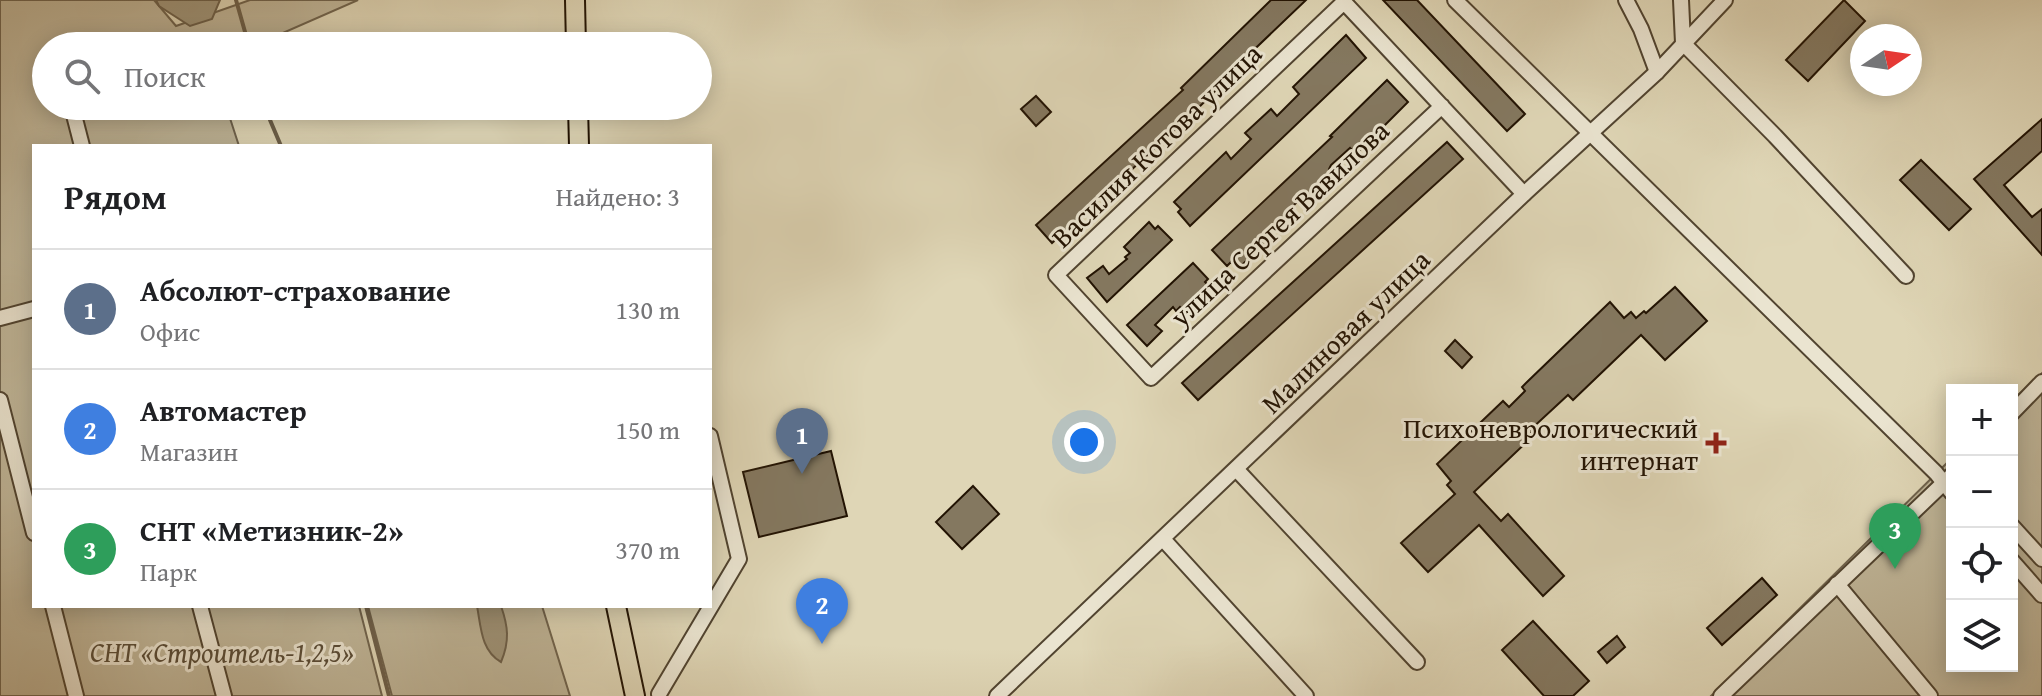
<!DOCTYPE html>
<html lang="ru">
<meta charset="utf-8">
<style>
body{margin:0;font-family:"Gentium Book Plus",serif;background:#f6f6f6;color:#202124}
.controls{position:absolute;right:24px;bottom:24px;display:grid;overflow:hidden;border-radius:0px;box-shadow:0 4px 20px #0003}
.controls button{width:72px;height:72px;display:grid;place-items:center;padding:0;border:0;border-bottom:2px solid #e0e0e0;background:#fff;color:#202124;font:40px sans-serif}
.compass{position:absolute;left:1850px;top:24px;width:72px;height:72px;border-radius:50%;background:#fff;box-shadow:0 4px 20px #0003;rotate:77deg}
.you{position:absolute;left:1084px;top:442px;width:28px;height:28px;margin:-20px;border:6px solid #fff;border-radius:50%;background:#1a73e8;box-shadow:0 0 0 12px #1a73e833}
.badge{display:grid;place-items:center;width:52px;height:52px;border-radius:50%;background:#2563eb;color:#fff;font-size:26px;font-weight:700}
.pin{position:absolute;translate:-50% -66px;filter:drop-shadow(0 2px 4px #0008)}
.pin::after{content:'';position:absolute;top:42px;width:28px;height:24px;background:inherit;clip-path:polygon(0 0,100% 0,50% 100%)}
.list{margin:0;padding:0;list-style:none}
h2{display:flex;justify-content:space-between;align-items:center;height:104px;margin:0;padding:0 32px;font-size:34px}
h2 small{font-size:26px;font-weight:400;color:#757577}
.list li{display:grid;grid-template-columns:52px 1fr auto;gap:24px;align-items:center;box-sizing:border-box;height:120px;padding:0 32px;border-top:2px solid #e0e0e0}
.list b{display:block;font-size:30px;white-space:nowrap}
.list p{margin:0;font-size:26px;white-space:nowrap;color:#757577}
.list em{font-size:26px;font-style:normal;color:#757577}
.icon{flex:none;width:44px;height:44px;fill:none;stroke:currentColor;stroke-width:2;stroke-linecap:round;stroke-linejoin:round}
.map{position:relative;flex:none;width:2042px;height:696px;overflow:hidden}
.search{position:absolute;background:#fff;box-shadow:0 4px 20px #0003;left:32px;top:32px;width:680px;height:88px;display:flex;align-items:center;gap:20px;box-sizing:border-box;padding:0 28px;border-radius:44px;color:#757577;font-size:30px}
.panel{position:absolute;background:#fff;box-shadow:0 4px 20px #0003;left:32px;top:144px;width:680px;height:464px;border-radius:0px}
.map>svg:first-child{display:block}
</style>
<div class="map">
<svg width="2042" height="696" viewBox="0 0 2042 696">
<rect width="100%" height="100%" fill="#dfd6b6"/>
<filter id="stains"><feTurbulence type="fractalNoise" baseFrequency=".0025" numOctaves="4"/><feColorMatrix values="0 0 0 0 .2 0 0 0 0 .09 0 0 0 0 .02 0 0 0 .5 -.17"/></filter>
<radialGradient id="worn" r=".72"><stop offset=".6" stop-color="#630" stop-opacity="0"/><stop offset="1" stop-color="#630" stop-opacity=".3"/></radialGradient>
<!-- green -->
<g fill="#bfb598" stroke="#70644e" stroke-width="2">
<polygon points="0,0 154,0 176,26 250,0 358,0 253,46 46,46 46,106 226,106 239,146 34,146 34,606 359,606 382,696 0,696"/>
<polygon points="2042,373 2042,696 1711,696 1952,458 1952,666 2012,666 2012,401"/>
<polygon points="368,606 542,606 570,696 392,696"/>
</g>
<!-- water -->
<g fill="#9f9479" stroke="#6d604a" stroke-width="2">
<polygon points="156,0 220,0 212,19 190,26 159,6"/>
<path d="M477,606H501C508,626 510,641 501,662C481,651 481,627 477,606Z"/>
</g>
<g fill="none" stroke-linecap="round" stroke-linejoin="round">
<!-- stream -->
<g stroke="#6d604a" stroke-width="4">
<polyline points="236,0 249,46"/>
<polyline points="268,106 270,120 281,146"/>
<polyline points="366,606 389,696"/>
</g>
</g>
<!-- building -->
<g fill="#847860" stroke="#221303" stroke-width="2">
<polygon points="1271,0 1306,0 1238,65 1240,67 1193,113 1052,243 1036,225 1183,90 1181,88"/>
<polygon points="1383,0 1417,0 1525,114 1507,131"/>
<polygon points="1844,0 1865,21 1808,81 1786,60"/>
<polygon points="1346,35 1366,58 1190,226 1178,212 1181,209 1174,202 1226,152 1231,159 1251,139 1245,133 1271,109 1277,116 1299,94 1293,87"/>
<polygon points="1387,80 1408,102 1356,154 1350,148 1331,165 1329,169 1336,177 1311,201 1305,194 1287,212 1289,214 1259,240 1263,244 1238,269 1231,262 1227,266 1212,250 1332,137 1330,136"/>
<polygon points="1036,96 1051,112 1036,126 1021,109"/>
<polygon points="2042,119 2042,151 2004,185 2032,217 2042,209 2042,255 1974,179"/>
<polygon points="1447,142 1463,159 1198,400 1182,383"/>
<polygon points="1921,160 1971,209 1949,230 1900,180"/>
<polygon points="1149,222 1155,229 1158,226 1172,240 1107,302 1087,278 1103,266 1109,274 1127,259 1125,257 1130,253 1124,247"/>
<polygon points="1193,263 1208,279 1205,282 1212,289 1186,313 1180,307 1176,311 1173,307 1155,325 1162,331 1147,346 1127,325"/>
<polygon points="1675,287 1707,321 1665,360 1641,335 1573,400 1568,395 1529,431 1533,436 1474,492 1501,521 1508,514 1564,576 1543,596 1479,525 1428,572 1401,543 1455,494 1447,485 1451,481 1437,464 1503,401 1509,407 1525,391 1522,387 1526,383 1610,302 1624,318 1631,312 1636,318 1644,311 1646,313"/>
<polygon points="1455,340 1472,357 1462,368 1445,351"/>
<polygon points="831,451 847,516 759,537 743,472"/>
<polygon points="973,486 999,514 962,549 936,522"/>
<polygon points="1762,578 1777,595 1722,645 1707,628"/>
<polygon points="1533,621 1589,681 1573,696 1544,696 1502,650"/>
<polygon points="1617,636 1625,647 1607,663 1598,652"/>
</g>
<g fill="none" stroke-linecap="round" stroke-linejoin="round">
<defs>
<g id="minor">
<polyline points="1455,0 1936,473 1952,493"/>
<polyline points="1626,0 1641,29 1657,72"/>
<polyline points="1681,0 1683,43 1775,136 1906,276"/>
<polyline points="1442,106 1151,378 1056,275 1344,2 1524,194"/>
<polyline points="74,115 82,146"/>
<polyline points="0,318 34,309"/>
<polyline points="0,400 34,533"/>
<polyline points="2012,413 2042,382"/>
<polyline points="1237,470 1417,662"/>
<polyline points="2012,526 2042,559"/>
<polyline points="1163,539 1306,696"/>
<polyline points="2012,561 2042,595"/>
<polyline points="1837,584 1930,696"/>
<polyline points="53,606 76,696"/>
<polyline points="200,606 224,696"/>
<polyline points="659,694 739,559 710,436"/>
<polyline points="997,696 1524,194 1657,72 1725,0"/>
<polyline points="1721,696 1952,475"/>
</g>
<g id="major">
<polyline points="575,0 576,46"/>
<polyline points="578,106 579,146"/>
<polyline points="616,606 635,696"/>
</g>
</defs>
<!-- minor casing -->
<use href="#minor" stroke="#514430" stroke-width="18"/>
<!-- major casing -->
<use href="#major" stroke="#221303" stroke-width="22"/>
<!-- minor -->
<use href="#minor" stroke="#eae4d0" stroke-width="14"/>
<!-- major -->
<use href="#major" stroke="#dfd6b6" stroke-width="18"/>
</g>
<!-- markers -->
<path fill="#8f2418" stroke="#eae4d0" stroke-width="3" d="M1712 431h8v8h8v8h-8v8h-8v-8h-8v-8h8z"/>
<g text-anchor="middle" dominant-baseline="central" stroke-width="6" stroke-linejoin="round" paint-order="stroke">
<!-- street labels -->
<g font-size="28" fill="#221303" stroke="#eae4d0">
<text transform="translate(1156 145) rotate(-44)">Василия Котова улица</text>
<text transform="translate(1279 223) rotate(-43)">улица Сергея Вавилова</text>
<text transform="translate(1345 331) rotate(-44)">Малиновая улица</text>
</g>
<!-- poi labels -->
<g font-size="28" fill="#221303" stroke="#eae4d0" text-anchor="end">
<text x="1698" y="427">Психоневрологический<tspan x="1698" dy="32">интернат</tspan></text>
</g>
<!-- park labels -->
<g font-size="28" font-style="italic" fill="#594c37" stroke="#eae4d0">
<text x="222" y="651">СНТ «Строитель-1,2,5»</text>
</g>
</g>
<rect width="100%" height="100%" filter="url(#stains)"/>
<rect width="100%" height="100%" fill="url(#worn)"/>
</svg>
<div class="controls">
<button>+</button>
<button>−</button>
<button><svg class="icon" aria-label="locate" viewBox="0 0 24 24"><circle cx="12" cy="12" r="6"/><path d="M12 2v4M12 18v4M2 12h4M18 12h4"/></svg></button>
<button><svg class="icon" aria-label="layers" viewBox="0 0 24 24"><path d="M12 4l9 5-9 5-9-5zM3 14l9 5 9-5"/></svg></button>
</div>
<svg class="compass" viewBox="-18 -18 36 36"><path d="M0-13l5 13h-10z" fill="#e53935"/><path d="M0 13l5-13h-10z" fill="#757577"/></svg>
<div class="you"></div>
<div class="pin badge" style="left:802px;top:474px;background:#5c6f8a">1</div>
<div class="pin badge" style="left:822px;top:644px;background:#3f7fe0">2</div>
<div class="pin badge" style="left:1895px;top:569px;background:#2e9e5b">3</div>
<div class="search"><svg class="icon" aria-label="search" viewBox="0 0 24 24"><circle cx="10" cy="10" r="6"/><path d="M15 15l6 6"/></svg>Поиск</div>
<section class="panel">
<h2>Рядом<small>Найдено: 3</small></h2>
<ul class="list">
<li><span class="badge" style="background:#5c6f8a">1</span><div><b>Абсолют-страхование</b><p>Офис</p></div><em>130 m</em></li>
<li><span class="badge" style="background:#3f7fe0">2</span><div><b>Автомастер</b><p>Магазин</p></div><em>150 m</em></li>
<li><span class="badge" style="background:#2e9e5b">3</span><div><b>СНТ «Метизник-2»</b><p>Парк</p></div><em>370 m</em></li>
</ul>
</section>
</div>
